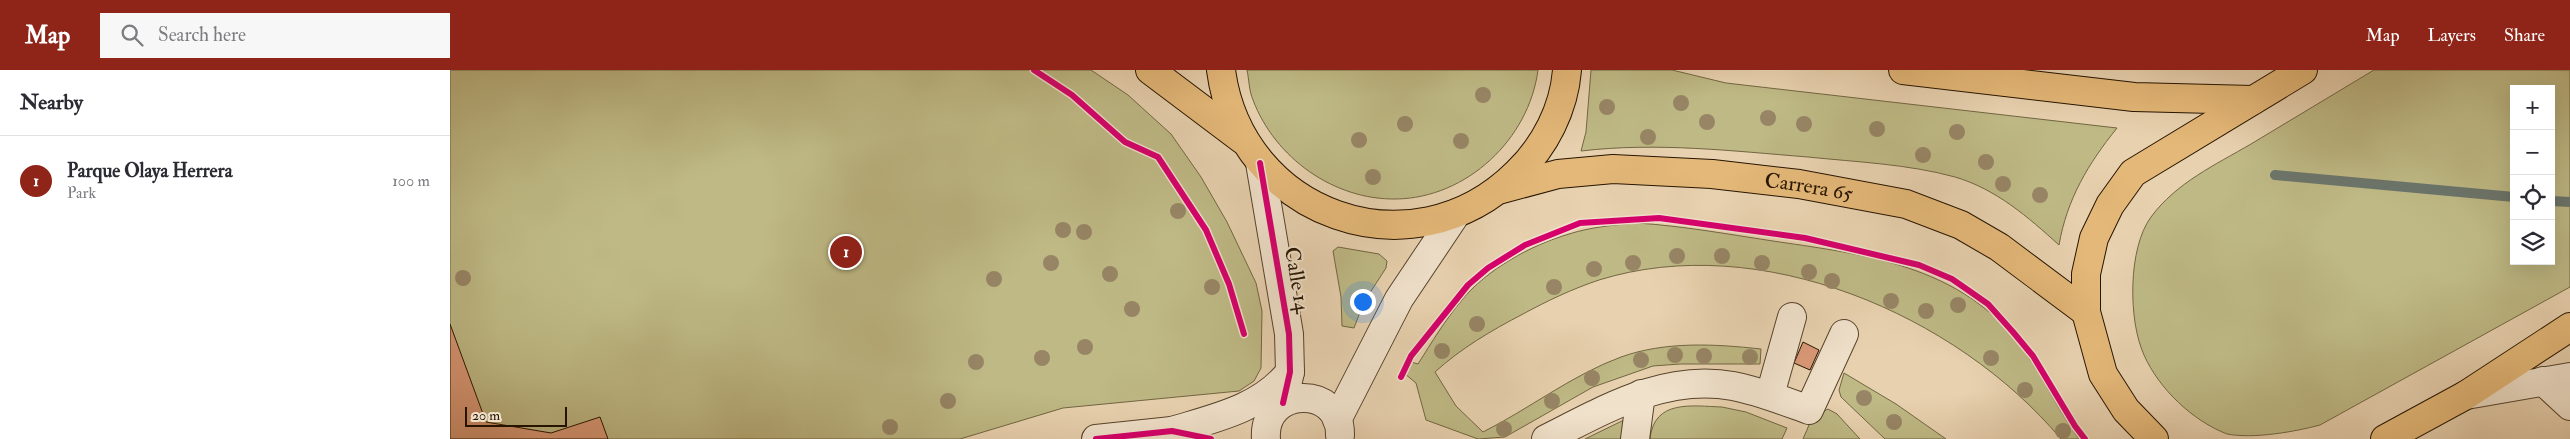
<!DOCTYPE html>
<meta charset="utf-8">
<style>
body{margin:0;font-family:"IM FELL Double Pica",serif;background:#f7f7f7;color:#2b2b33}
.controls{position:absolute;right:15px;top:15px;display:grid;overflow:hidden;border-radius:0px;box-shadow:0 5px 20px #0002}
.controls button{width:45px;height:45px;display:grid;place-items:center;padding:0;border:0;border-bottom:1px solid #e1e1e2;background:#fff;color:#2b2b33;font:25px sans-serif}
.scale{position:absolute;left:15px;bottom:12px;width:102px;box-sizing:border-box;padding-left:5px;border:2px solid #261400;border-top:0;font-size:14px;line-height:18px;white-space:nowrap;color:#261400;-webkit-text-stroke:4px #f0e1cb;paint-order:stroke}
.you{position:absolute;left:912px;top:231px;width:18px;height:18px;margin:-12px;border:4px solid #fff;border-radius:50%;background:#1a73e8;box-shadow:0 0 0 8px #1a73e833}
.badge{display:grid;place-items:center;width:32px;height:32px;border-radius:50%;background:#8f2418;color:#fff;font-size:16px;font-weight:700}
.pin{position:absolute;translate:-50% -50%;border:2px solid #fff;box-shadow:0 1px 5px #0006}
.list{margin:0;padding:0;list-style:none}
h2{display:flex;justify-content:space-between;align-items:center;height:65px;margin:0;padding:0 20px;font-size:21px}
h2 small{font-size:16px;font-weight:400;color:#7c7c81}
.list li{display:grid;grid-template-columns:32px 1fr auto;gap:15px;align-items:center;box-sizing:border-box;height:90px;padding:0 20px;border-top:1px solid #e1e1e2}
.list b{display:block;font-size:19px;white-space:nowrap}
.list p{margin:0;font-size:16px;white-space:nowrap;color:#7c7c81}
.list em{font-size:16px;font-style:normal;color:#7c7c81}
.icon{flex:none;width:28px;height:28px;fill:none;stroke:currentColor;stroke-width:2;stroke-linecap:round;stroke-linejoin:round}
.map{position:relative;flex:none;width:2120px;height:369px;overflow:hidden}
header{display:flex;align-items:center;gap:30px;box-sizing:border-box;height:70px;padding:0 25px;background:#8f2418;color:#fff}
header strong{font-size:24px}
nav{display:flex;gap:28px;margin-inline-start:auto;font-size:18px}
.search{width:350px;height:45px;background:#f7f7f7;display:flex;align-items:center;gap:12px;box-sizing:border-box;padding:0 18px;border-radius:0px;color:#7c7c81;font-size:19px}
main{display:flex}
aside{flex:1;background:#fff}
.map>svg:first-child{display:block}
</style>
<header>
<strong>Map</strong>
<div class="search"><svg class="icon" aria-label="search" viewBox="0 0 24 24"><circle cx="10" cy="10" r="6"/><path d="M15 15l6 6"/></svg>Search here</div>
<nav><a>Map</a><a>Layers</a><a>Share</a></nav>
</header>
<main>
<aside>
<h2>Nearby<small></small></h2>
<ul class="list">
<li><span class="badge">1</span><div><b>Parque Olaya Herrera</b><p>Park</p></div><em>100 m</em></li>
</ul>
</aside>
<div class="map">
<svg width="2120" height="369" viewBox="0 0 2120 369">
<rect width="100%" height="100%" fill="#e8d1af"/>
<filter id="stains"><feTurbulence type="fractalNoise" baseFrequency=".004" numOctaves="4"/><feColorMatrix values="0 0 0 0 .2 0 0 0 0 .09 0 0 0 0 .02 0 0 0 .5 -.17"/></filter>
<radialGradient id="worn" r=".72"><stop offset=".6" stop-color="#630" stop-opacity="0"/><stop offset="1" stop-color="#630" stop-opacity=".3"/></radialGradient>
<!-- green -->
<g fill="#beb985" stroke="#726642" fill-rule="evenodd">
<polygon points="0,0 641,0 678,25 721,64 751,107 777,152 806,213 812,241 811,298 804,311 789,321 613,338 510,369 0,369"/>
<path d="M797,0H1088C1079,69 1017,128 946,129C884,130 825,88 803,30C799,21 799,9 797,0Z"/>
<path d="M1141,0H1222L1276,13L1667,58C1638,94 1617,129 1609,175C1578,147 1546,119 1505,107C1458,94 1406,92 1358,87C1282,81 1207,72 1131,81L1136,62Z"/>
<path d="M1924,0H2120V217L1870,355C1844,362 1803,369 1777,364C1743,351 1709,319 1694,285C1678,250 1678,178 1701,147C1726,113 1765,95 1801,74C1842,49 1883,25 1924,0ZM2064,19H2101V191H2064Z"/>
<path d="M1187,153C1233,156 1277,164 1323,171C1403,183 1490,192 1551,253C1585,287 1601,330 1629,369H1611C1506,244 1310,160 1149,210C1122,219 1097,231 1073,244C1042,260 1010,279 985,302L1006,336L1033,362C1079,339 1122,305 1171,287C1216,271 1265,274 1311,279L1310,294H1230L1203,296L1143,317L1055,367L1028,369L976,350L966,313L955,304L961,292L968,294C982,272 995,250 1012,230C1036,200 1081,175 1119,164C1141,157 1164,155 1187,153Z"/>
<polygon points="888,177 929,184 937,191 936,198 914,232 904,258 892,256 891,227 883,181"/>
<polygon points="1394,303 1446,334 1496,369 1435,369 1391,327 1389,320"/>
<path d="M1272,337L1296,342L1337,358L1332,369H1200C1204,329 1242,336 1272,337Z"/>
<polygon points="1378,339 1387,344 1410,369 1353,369 1362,348"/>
<polygon points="1176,349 1173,369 1135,369"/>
</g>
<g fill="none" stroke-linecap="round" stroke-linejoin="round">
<!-- stream -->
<g stroke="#6b756c" stroke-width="10">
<polyline points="1825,105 2064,127"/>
<polyline points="2101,131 2120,132"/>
</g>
</g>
<!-- building -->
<g fill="#d99876" stroke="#261400">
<polygon points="0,254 36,352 101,363 150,347 158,369 0,369"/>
<polygon points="1353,272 1369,280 1360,300 1344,293"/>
</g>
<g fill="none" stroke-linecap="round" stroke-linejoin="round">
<defs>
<g id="minor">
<polyline points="810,93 839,264 840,302 833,333"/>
<polyline points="2093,311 2120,336"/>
<polyline points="1320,325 1342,247"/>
<polyline points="2016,325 2120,307"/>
<polyline points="887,350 949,229 1006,144"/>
<path d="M722,361C765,348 810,339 840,302"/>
<polyline points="646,369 722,361 739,365"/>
<path d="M816,369C812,316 891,314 890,365"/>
<path d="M1096,369C1154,340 1215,303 1283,316C1309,321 1334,331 1359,340L1394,264"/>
<polyline points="1185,369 1191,324"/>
</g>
<g id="major">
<polyline points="700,0 793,70"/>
<path d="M771,0C790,145 962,207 1067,103C1095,76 1114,39 1117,0"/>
<polyline points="1453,0 1684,27 1803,30"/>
<path id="s1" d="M1052,119L1108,104L1163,99L1262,104L1349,114L1456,134L1511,155L1549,177L1636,242"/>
<polyline points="1704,369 1676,340 1653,304 1636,242 1636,204 1644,168 1660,135 1683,103 1853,0"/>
<polyline points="1935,369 2016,325 2120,257"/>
</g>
</defs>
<!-- minor casing -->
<use href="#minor" stroke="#56432c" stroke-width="30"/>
<!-- major casing -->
<use href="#major" stroke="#261400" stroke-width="30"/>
<!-- minor -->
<use href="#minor" stroke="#f0e1cb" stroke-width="28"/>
<!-- major -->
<use href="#major" stroke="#e4b878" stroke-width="28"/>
<defs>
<g id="cycleway">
<polyline points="584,0 622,25 675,72 708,87 756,160 779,214 794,264"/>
<polyline points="810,93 839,264 840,302 833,333"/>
<polyline points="951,307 961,286 1018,215 1038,198 1075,175 1130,153 1209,148 1355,168 1469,195 1502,209 1538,234 1563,262 1583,286 1625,356 1635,369"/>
<polyline points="646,369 722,361 761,369"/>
</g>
</defs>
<!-- cycleway casing -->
<use href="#cycleway" stroke="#f0e1cb" stroke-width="9"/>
<!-- cycleway -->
<use href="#cycleway" stroke="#d6006c" stroke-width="6"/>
</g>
<!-- trees -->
<g fill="#978565">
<circle cx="1033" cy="25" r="8"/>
<circle cx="1231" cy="33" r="8"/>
<circle cx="1157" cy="37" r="8"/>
<circle cx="1318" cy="48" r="8"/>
<circle cx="1257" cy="52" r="8"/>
<circle cx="955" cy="54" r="8"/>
<circle cx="1354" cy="54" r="8"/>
<circle cx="1427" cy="59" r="8"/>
<circle cx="1507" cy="62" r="8"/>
<circle cx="1198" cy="67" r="8"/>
<circle cx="909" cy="70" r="8"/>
<circle cx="1011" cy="71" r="8"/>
<circle cx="1473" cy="85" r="8"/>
<circle cx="1536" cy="92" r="8"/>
<circle cx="923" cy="107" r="8"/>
<circle cx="1553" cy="114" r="8"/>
<circle cx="1590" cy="125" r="8"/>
<circle cx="728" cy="141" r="8"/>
<circle cx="613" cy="160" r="8"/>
<circle cx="634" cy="162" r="8"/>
<circle cx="1227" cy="186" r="8"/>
<circle cx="1272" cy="186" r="8"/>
<circle cx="601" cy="193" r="8"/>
<circle cx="1183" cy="193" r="8"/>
<circle cx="1312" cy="193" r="8"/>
<circle cx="1144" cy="199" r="8"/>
<circle cx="1359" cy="202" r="8"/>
<circle cx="660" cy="204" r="8"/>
<circle cx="13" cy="208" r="8"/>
<circle cx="544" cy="209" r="8"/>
<circle cx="1382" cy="211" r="8"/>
<circle cx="762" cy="217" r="8"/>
<circle cx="1104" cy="217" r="8"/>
<circle cx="1441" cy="231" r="8"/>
<circle cx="1508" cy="235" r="8"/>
<circle cx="682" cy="239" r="8"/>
<circle cx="1476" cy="241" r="8"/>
<circle cx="1027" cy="254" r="8"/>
<circle cx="635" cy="277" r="8"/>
<circle cx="992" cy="281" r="8"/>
<circle cx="1225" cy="285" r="8"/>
<circle cx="1254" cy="286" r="8"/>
<circle cx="1300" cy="287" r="8"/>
<circle cx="592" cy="288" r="8"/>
<circle cx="1541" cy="288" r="8"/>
<circle cx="1191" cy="290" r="8"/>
<circle cx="526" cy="292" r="8"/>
<circle cx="1142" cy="308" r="8"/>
<circle cx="1575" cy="320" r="8"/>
<circle cx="1414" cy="328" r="8"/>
<circle cx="498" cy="331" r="8"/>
<circle cx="1102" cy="331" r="8"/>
<circle cx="1444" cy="352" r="8"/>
<circle cx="440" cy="357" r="8"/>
<circle cx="1054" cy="359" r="8"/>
<circle cx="1613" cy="361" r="8"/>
</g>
<g text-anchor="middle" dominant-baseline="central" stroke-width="4" stroke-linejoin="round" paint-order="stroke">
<!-- street labels -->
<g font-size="21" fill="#261400" stroke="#f0e1cb">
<text stroke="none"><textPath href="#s1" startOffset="310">Carrera 65</textPath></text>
<text transform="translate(847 210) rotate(80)">Calle 14</text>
</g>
</g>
<rect width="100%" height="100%" filter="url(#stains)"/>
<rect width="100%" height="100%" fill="url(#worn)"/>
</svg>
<div class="controls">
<button>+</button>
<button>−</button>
<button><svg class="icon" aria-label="locate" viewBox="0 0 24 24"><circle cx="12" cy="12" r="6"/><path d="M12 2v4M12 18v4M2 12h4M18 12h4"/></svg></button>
<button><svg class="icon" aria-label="layers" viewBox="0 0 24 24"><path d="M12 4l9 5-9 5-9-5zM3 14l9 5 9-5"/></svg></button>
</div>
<div class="scale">20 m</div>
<div class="you"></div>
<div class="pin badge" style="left:396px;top:182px">1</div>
</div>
</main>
